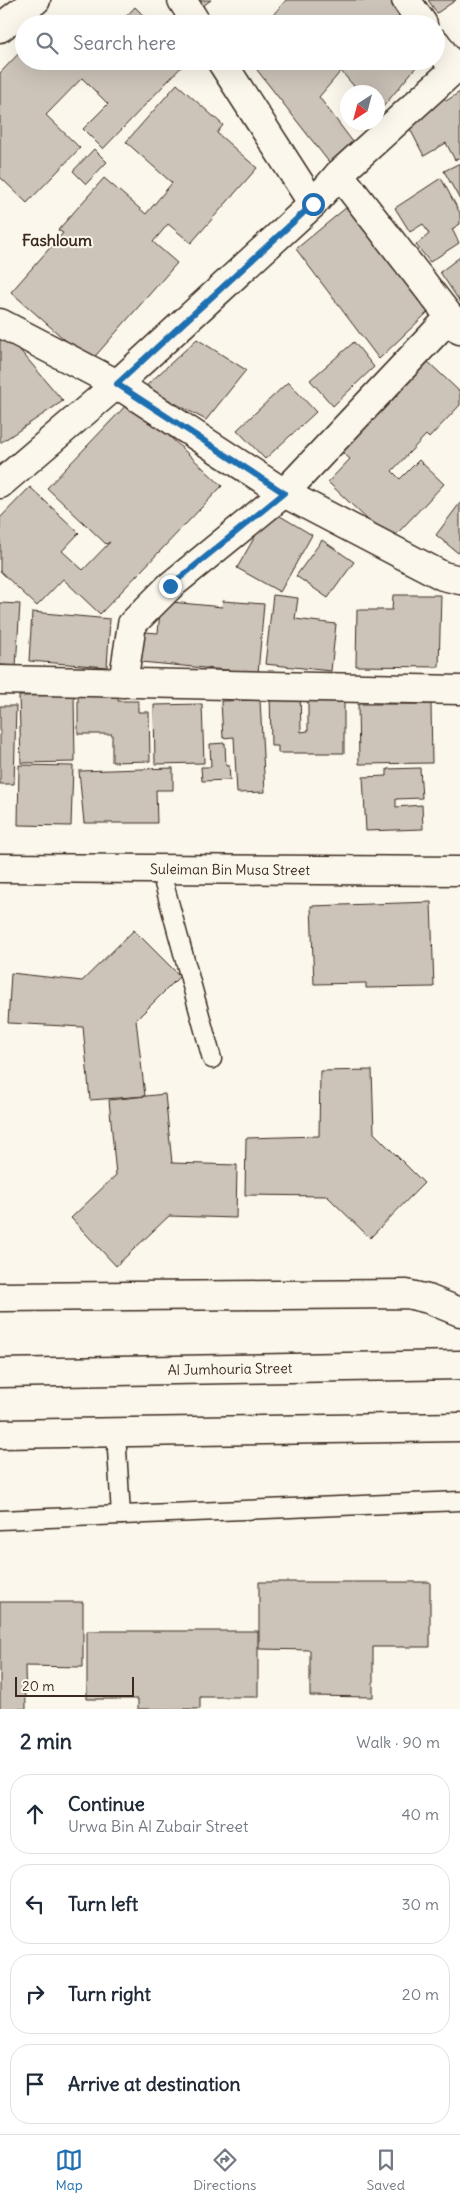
<!DOCTYPE html>
<meta charset="utf-8">
<style>
body{margin:0;font-family:Delius,sans-serif;background:#f2f2f3;color:#1f2937}
.compass{position:absolute;left:340px;top:85px;width:45px;height:45px;border-radius:50%;background:#fff;box-shadow:0 5px 20px #0002;rotate:216deg}
.scale{position:absolute;left:15px;bottom:12px;width:119px;box-sizing:border-box;padding-left:5px;border:2px solid #3b2a1e;border-top:0;font-size:14px;line-height:18px;white-space:nowrap;color:#3b2a1e;-webkit-text-stroke:4px #fbf7ec;paint-order:stroke}
.stop{position:absolute;width:15px;height:15px;margin:-11px;border:4px solid #1f6fb2;border-radius:50%;background:#fff}
.stop.end{background:#1f6fb2;border-color:#fff;box-shadow:0 1px 5px #0008}
.list{margin:0;padding:0;list-style:none}
h2{display:flex;justify-content:space-between;align-items:center;height:65px;margin:0;padding:0 20px;font-size:21px}
h2 small{font-size:16px;font-weight:400;color:#747a83}
.list li{display:grid;grid-template-columns:32px 1fr auto;gap:15px;align-items:center;box-sizing:border-box;height:80px;margin:0 10px 10px;padding:0 10px;border:1px solid #e0e1e3;border-radius:20px}
.list b{display:block;font-size:19px;white-space:nowrap}
.list p{margin:0;font-size:16px;white-space:nowrap;color:#747a83}
.list em{font-size:16px;font-style:normal;color:#747a83}
.icon{flex:none;width:28px;height:28px;fill:none;stroke:currentColor;stroke-width:2;stroke-linecap:round;stroke-linejoin:round}
.map{position:relative;flex:none;width:460px;height:1709px;overflow:hidden}
.search{position:absolute;background:#fff;box-shadow:0 5px 20px #0002;left:15px;right:15px;top:15px;height:55px;display:flex;align-items:center;gap:12px;box-sizing:border-box;padding:0 18px;border-radius:28px;color:#747a83;font-size:19px}
.sheet{height:425px;background:#fff}
nav{display:flex;justify-content:space-around;align-items:center;box-sizing:border-box;height:70px;border-top:1px solid #e0e1e3;background:#fff;font-size:14px;color:#747a83}
nav a{display:grid;justify-items:center;gap:2px}
nav .on{color:#1f6fb2}
.map>svg:first-child{display:block}
</style>
<div class="map">
<svg width="460" height="1709" viewBox="0 0 460 1709">
<rect width="100%" height="100%" fill="#fbf7ec"/>
<filter id="ink" filterUnits="userSpaceOnUse"><feTurbulence type="fractalNoise" baseFrequency=".02" numOctaves="2"/><feDisplacementMap in="SourceGraphic" scale="10" xChannelSelector="R" yChannelSelector="G"/><feConvolveMatrix kernelMatrix="1 2 1 2 8 2 1 2 1" color-interpolation-filters="sRGB"/></filter>
<g filter="url(#ink)">
<!-- building -->
<g fill="#ccc4b9" stroke="#3b2a1e">
<polygon points="195,0 211,0 200,8"/>
<polygon points="286,0 399,0 415,24 265,24"/>
<polygon points="428,0 456,0 437,13"/>
<polygon points="135,7 152,24 119,24"/>
<polygon points="24,48 24,61 187,61 103,149 83,129 108,104 82,78 46,115 80,148 27,203 0,177 0,73"/>
<polygon points="250,61 421,61 378,113 378,92 359,92 341,71 319,97 353,142 332,166"/>
<polygon points="177,84 223,125 217,133 257,168 191,243 168,224 153,242 177,263 90,362 11,292 63,233 58,230 104,178 146,214 172,183 126,142"/>
<polygon points="460,92 460,157 455,160 446,143 424,156 408,125 441,93 446,101"/>
<polygon points="94,149 107,162 86,184 73,171"/>
<polygon points="460,163 460,200 444,171"/>
<polygon points="441,178 460,213 460,224 452,229 459,243 430,262 416,245 429,234 423,224 410,232 395,208"/>
<polygon points="353,202 428,312 379,359 296,249"/>
<polygon points="460,257 460,302 440,272"/>
<polygon points="0,336 19,349 63,401 0,443"/>
<polygon points="197,339 246,370 206,420 145,387"/>
<polygon points="354,342 374,367 333,406 310,380"/>
<polygon points="423,357 460,392 460,405 429,438 426,435 392,471 400,479 419,460 444,484 390,541 328,482 350,459 336,447"/>
<polygon points="288,382 316,412 265,459 237,430"/>
<polygon points="131,400 222,486 100,614 63,579 37,606 0,571 0,518 30,487 79,533 62,551 83,570 110,542 106,544 47,488"/>
<polygon points="460,503 460,550 458,553 436,535"/>
<polygon points="270,510 312,535 280,592 237,568"/>
<polygon points="322,540 354,562 328,598 296,576"/>
<polygon points="273,595 298,598 295,619 336,624 331,671 265,664"/>
<polygon points="393,595 441,595 439,667 356,666 357,610 392,610"/>
<polygon points="161,601 222,607 223,601 264,604 258,673 130,661 133,631 158,633"/>
<polygon points="0,603 20,604 16,666 0,665"/>
<polygon points="32,612 110,619 107,667 29,661"/>
<polygon points="270,690 300,690 301,732 308,731 308,695 344,695 344,753 278,753 278,746 271,746"/>
<polygon points="74,695 75,762 21,763 19,696"/>
<polygon points="78,695 118,695 118,701 138,701 138,712 149,712 150,761 112,762 112,734 78,734"/>
<polygon points="260,700 265,792 237,793 234,737 223,738 221,701"/>
<polygon points="202,704 204,763 155,764 154,705"/>
<polygon points="358,704 431,704 432,763 359,764"/>
<polygon points="0,706 16,706 14,784 0,784"/>
<polygon points="225,743 226,766 229,765 230,780 202,781 201,767 211,767 210,744"/>
<polygon points="19,765 73,766 71,826 18,825"/>
<polygon points="173,768 173,790 156,790 157,823 84,823 79,771"/>
<polygon points="420,768 422,798 396,799 396,807 422,805 423,829 366,831 363,777 387,776 387,769"/>
<polygon points="431,902 434,987 366,988 366,983 314,984 311,906"/>
<polygon points="134,930 180,976 136,1020 145,1096 90,1100 83,1027 8,1023 11,973 82,981"/>
<polygon points="372,1070 374,1133 424,1183 370,1238 327,1196 245,1195 246,1138 319,1136 320,1071"/>
<polygon points="165,1094 172,1163 237,1165 236,1218 169,1216 116,1266 71,1218 116,1175 109,1100"/>
<polygon points="259,1582 430,1582 430,1647 373,1647 373,1697 310,1696 310,1650 259,1649"/>
<polygon points="0,1602 83,1602 83,1667 25,1666 26,1709 0,1709"/>
<polygon points="87,1631 258,1631 258,1697 200,1697 200,1709 138,1709 138,1699 87,1699"/>
</g>
<g fill="none" stroke-linecap="round" stroke-linejoin="round">
<defs>
<g id="lane">
<polyline points="160,869 212,1059"/>
<polyline points="116,1433 121,1515"/>
<polyline points="0,1520 460,1501"/>
</g>
<g id="street">
<polyline points="182,0 197,24"/>
<polyline points="406,0 423,24"/>
<polyline points="0,28 36,0"/>
<polyline points="436,43 454,69"/>
<polyline points="221,61 313,204"/>
<polyline points="339,174 460,330"/>
<polyline points="0,323 117,384 284,493 443,576 460,580"/>
<polyline points="0,484 117,384 313,204 339,174 460,64"/>
<polyline points="0,680 460,690"/>
<polyline points="123,683 132,624 170,586 284,493 450,317"/>
<path id="s1" d="M0,868L460,871"/>
<polyline points="0,1297 407,1294 428,1299 460,1312"/>
</g>
<g id="primary">
<path id="s2" d="M0,1373L460,1365"/>
<polyline points="0,1434 460,1427"/>
</g>
</defs>
<!-- lane casing -->
<use href="#lane" stroke="#3b2a1e" stroke-width="21"/>
<!-- street casing -->
<use href="#street" stroke="#3b2a1e" stroke-width="31"/>
<!-- primary casing -->
<use href="#primary" stroke="#3b2a1e" stroke-width="31"/>
<!-- lane -->
<use href="#lane" stroke="#fbf7ec" stroke-width="18"/>
<!-- street -->
<use href="#street" stroke="#fbf7ec" stroke-width="28"/>
<!-- primary -->
<use href="#primary" stroke="#fbf7ec" stroke-width="28"/>
</g>
</g>
<g fill="none" stroke-linecap="round" stroke-linejoin="round" filter="url(#ink)">
<!-- route -->
<polyline stroke="#1f6fb2" stroke-width="6" points="170,586 284,493 117,384 313,204"/>
</g>
<g text-anchor="middle" dominant-baseline="central" stroke-width="4" stroke-linejoin="round" paint-order="stroke">
<!-- street labels -->
<g font-size="14" fill="#3b2a1e" stroke="#fbf7ec">
<text stroke="none"><textPath href="#s1" startOffset="230">Suleiman Bin Musa Street</textPath></text>
<text stroke="none"><textPath href="#s2" startOffset="230">Al Jumhouria Street</textPath></text>
</g>
<!-- quarter labels -->
<g font-size="16" font-weight="bold" fill="#3b2a1e" stroke="#fbf7ec">
<text x="57" y="240">Fashloum</text>
</g>
</g>
</svg>
<svg class="compass" viewBox="-18 -18 36 36"><path d="M0-13l5 13h-10z" fill="#e53935"/><path d="M0 13l5-13h-10z" fill="#747a83"/></svg>
<div class="scale">20 m</div>
<div class="stop" style="left:313px;top:204px"></div>
<div class="stop end" style="left:170px;top:586px"></div>
<div class="search"><svg class="icon" aria-label="search" viewBox="0 0 24 24"><circle cx="10" cy="10" r="6"/><path d="M15 15l6 6"/></svg>Search here</div>
</div>
<section class="sheet">
<h2>2 min<small>Walk · 90 m</small></h2>
<ul class="list">
<li><svg class="icon" aria-label="ahead" viewBox="0 0 24 24"><path d="M12 20V5M6 11l6-6 6 6"/></svg><div><b>Continue</b><p>Urwa Bin Al Zubair Street</p></div><em>40 m</em></li>
<li><svg class="icon" aria-label="left" viewBox="0 0 24 24"><path d="M17 20v-9H6M10 6l-5 5 5 5"/></svg><div><b>Turn left</b></div><em>30 m</em></li>
<li><svg class="icon" aria-label="right" viewBox="0 0 24 24"><path d="M7 20v-9h11M14 6l5 5-5 5"/></svg><div><b>Turn right</b></div><em>20 m</em></li>
<li><svg class="icon" aria-label="arrive" viewBox="0 0 24 24"><path d="M6 21V4h12l-3 4 3 4H6"/></svg><div><b>Arrive at destination</b></div></li>
</ul>
</section>
<nav>
<a class="on"><svg class="icon" aria-label="map" viewBox="0 0 24 24"><path d="M3 6l6-2 6 2 6-2v14l-6 2-6-2-6 2zM9 4v14M15 6v14"/></svg>Map</a>
<a><svg class="icon" aria-label="directions" viewBox="0 0 24 24"><path d="M12 3l9 9-9 9-9-9zM9 14v-3h6M13 9l2 2-2 2"/></svg>Directions</a>
<a><svg class="icon" aria-label="saved" viewBox="0 0 24 24"><path d="M7 4h10v16l-5-4-5 4z"/></svg>Saved</a>
</nav>
